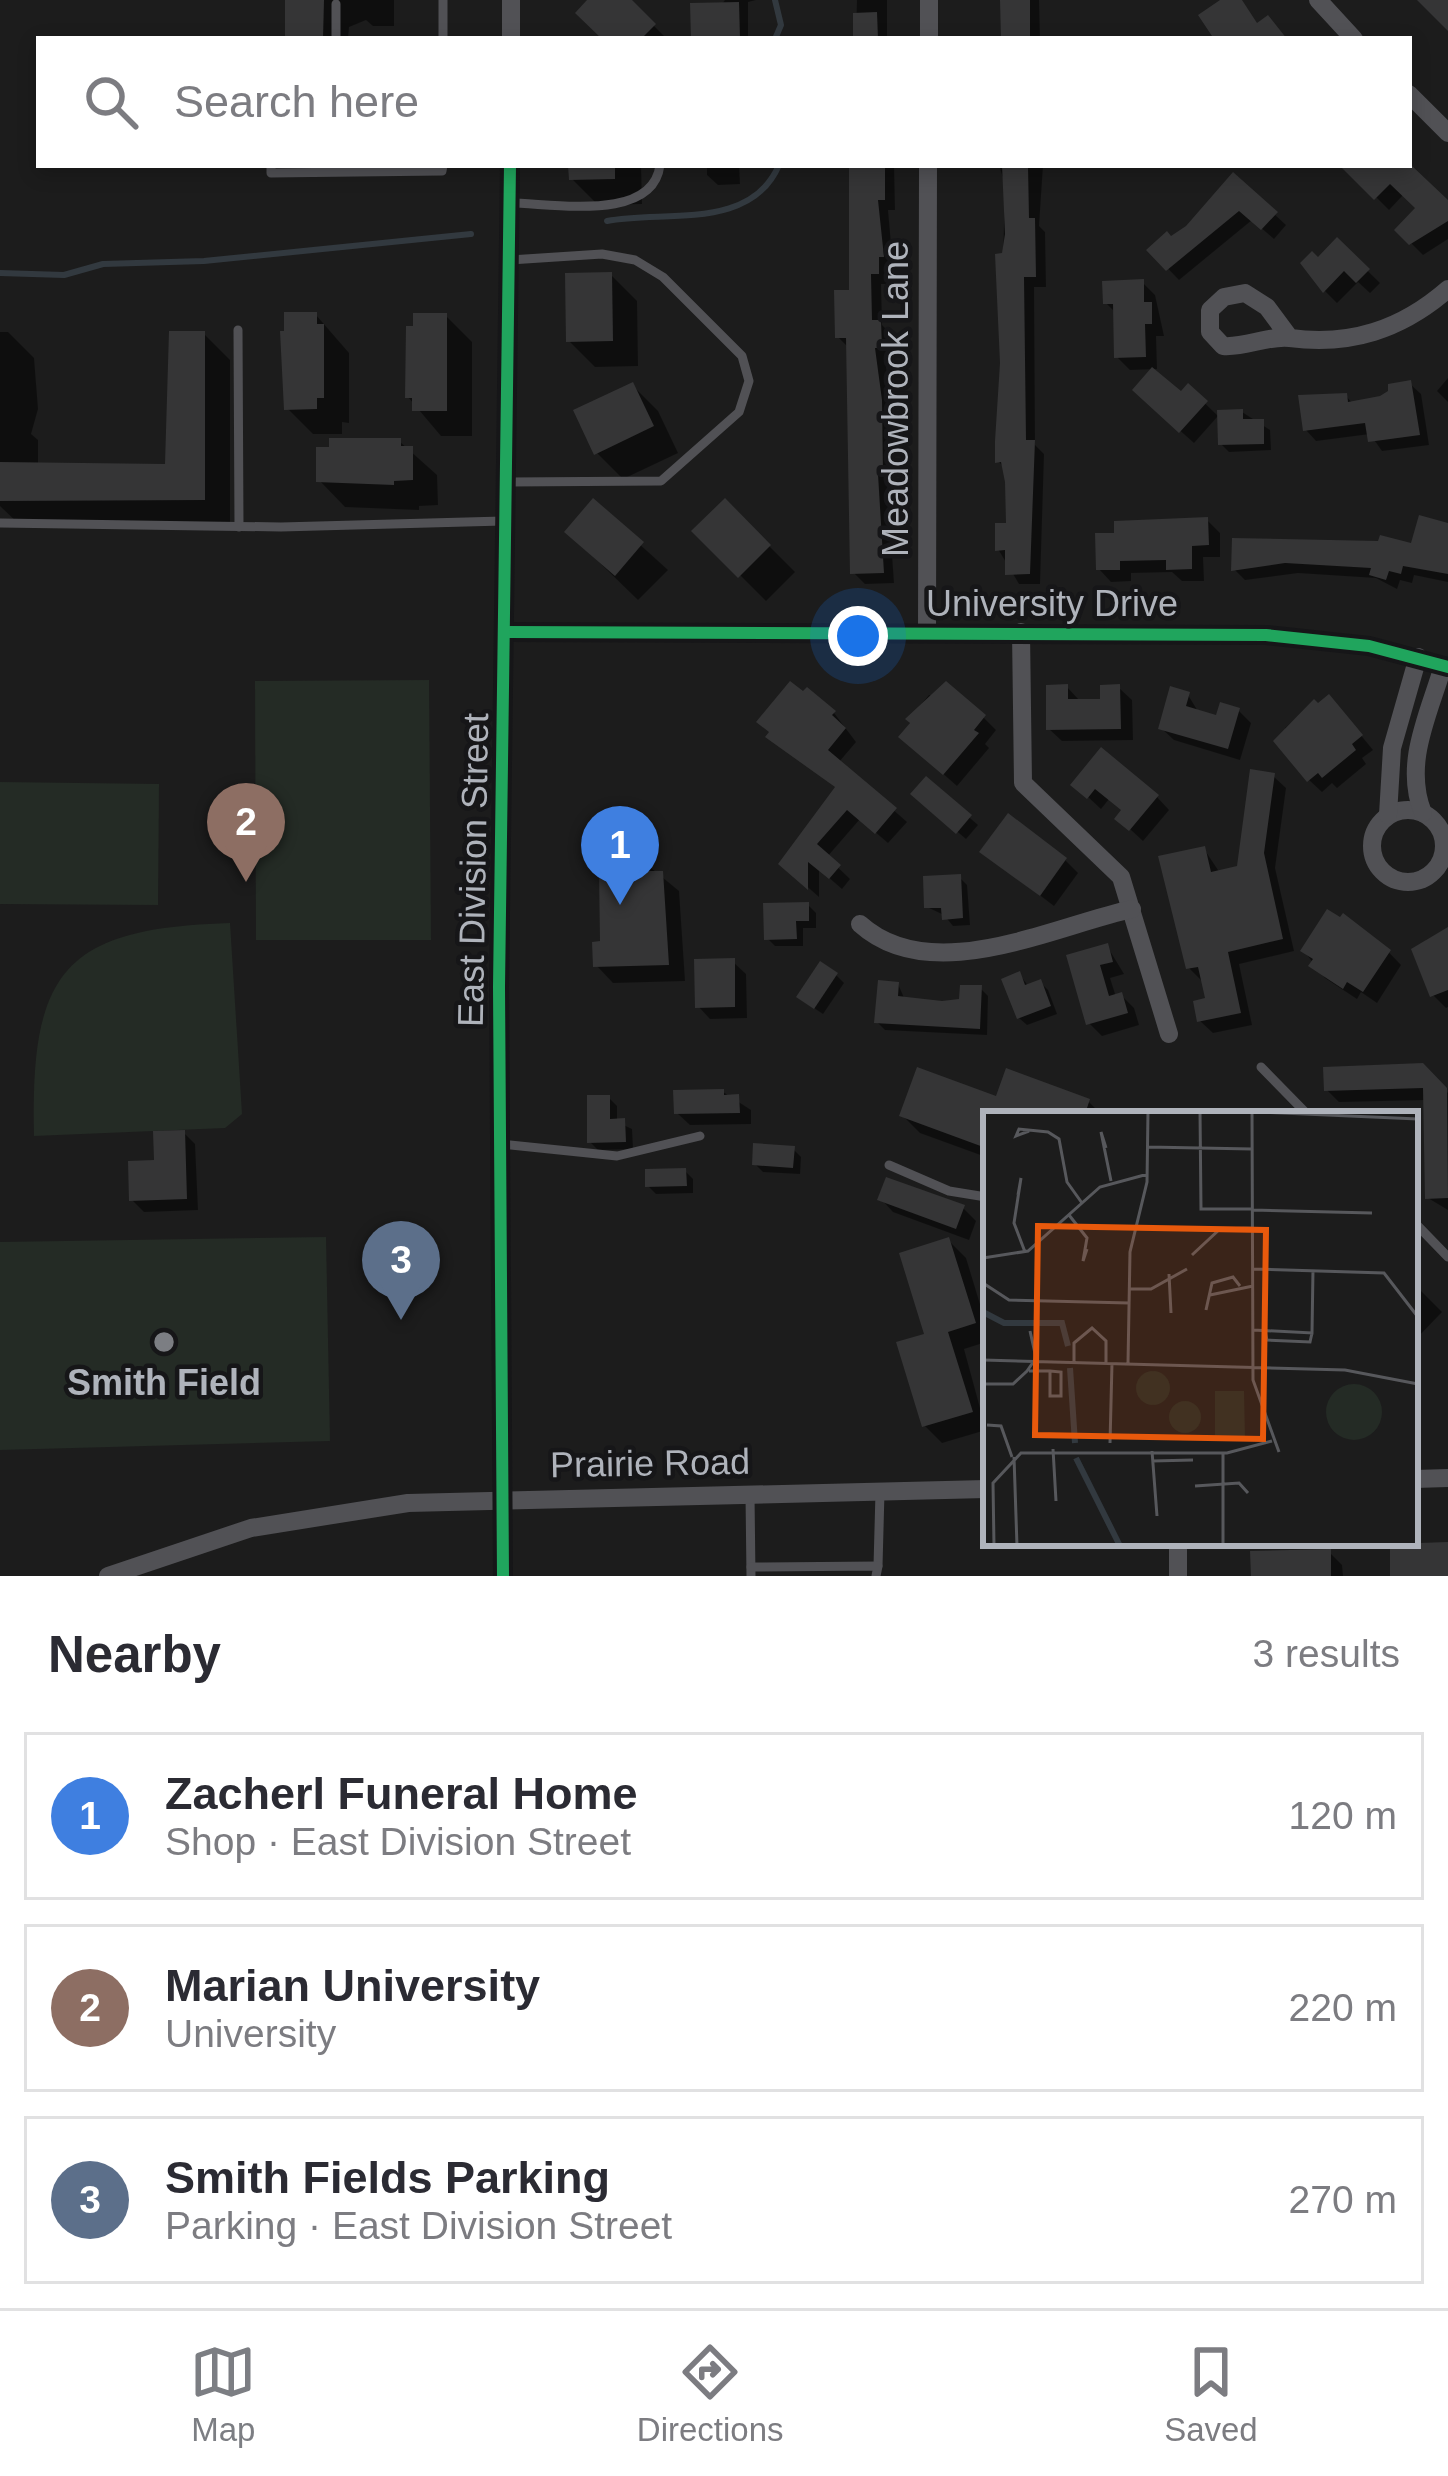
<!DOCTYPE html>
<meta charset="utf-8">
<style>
body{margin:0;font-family:Helvetica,sans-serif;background:#f7f7f7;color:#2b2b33}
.you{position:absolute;left:858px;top:636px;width:42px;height:42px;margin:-30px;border:9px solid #fff;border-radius:50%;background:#1a73e8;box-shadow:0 0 0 18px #1a73e833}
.badge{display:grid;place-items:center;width:78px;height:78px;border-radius:50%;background:#7c7e83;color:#fff;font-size:39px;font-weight:700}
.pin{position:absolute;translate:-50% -99px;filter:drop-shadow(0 3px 6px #0008)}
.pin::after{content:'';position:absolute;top:63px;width:42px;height:36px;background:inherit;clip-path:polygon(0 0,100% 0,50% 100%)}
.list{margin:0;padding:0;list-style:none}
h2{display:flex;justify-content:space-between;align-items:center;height:156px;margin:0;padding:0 48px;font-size:51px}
h2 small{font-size:39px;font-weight:400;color:#7c7c81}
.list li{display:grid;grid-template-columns:78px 1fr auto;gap:36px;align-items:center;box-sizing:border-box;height:168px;margin:0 24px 24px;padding:0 24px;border:3px solid #e1e1e2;border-radius:0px}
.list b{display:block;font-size:45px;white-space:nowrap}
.list p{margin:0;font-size:39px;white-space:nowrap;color:#7c7c81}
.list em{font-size:39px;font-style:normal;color:#7c7c81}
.icon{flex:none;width:66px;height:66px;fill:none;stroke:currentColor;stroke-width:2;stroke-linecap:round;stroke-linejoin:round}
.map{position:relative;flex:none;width:1448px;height:1576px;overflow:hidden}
.search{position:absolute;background:#fff;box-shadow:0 6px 18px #0003;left:36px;right:36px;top:36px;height:132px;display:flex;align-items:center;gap:30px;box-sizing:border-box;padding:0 42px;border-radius:0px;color:#7c7c81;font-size:45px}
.sheet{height:732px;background:#fff}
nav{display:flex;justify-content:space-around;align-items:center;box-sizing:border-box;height:168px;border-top:3px solid #e1e1e2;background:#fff;font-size:33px;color:#7c7c81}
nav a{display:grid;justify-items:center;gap:6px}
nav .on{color:#7c7e83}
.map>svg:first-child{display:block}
</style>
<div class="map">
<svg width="1448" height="1576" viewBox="0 0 1448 1576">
<rect width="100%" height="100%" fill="#1c1c1c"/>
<!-- green -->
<g fill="#242b25">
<polygon points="429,680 431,940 256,940 255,681"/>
<polygon points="0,782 159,784 158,905 0,904"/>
<path d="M230,923L242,1114L225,1128L34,1136C30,972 63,928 230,923Z"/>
<polygon points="326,1237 330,1441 0,1450 0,1242"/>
</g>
<!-- shadow -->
<g fill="#0007">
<polygon points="288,0 394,0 394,26 373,26 366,20 349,27 348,39 288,39"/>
<polygon points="592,0 628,0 667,39 606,39"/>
<polygon points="725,0 756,0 748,2 748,39 694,39"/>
<polygon points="857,0 887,0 887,39 846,39 856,35"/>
<polygon points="1003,0 1039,0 1040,39 1004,39"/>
<polygon points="571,165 641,165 642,204 598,205 572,179"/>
<polygon points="707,165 739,165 740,184 718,185 707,175"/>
<polygon points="855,165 894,165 895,210 888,210 893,267 889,267 889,284 881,284 882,325 891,334 892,358 885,358 892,413 893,484 887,484 894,583 865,584 853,572 850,349 838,337 852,293"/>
<polygon points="999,165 1043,165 1039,226 1045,232 1046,287 1034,287 1035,445 1044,454 1040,584 1019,584 998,549 1009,526 1005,468 998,461 1005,184"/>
<polygon points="1344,165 1409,165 1448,204 1448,239 1423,255 1398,230 1419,208 1404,194 1389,210"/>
<polygon points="1234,177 1286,225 1274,239 1252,220 1179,280 1150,250 1188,228"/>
<polygon points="1337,241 1380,283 1370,293 1358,282 1337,303 1325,291 1318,261"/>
<polygon points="611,275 637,301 638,366 595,367 569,341"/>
<polygon points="1142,282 1155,295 1164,336 1156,336 1157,369 1130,370 1117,357 1116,313 1106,303"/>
<polygon points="316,315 349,353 349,423 342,422 342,434 313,434 287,408"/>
<polygon points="446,316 472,342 472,436 441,436 408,397"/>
<polygon points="0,332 8,332 34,358 38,409 31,434 38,440 38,466 168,467 204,334 230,360 230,524 21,526 0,506"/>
<polygon points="1448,378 1448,402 1437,391"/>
<polygon points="1410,384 1421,394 1429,445 1382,451 1370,434 1316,441 1306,430 1346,396 1353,404 1381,399"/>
<polygon points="632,385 658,411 678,453 623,479 597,453"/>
<polygon points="1188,387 1218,416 1194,443 1148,402 1181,395"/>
<polygon points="1242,412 1270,430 1271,450 1229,452 1221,444"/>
<polygon points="399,441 437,475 438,505 419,506 419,510 345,507 319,480"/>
<polygon points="725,502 795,572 766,601 696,531"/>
<polygon points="594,503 668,570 638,600 568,532"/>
<polygon points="1207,520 1220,533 1220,557 1203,557 1204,581 1182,581 1172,572 1131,573 1131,581 1111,582 1099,569"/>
<polygon points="1448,534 1448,582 1414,575 1412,583 1400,580 1397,589 1376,578 1298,573 1245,580 1234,569 1235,541 1413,547"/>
<polygon points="1067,687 1079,700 1103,702 1119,688 1132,700 1133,740 1062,741 1049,729"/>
<polygon points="929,695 984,718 996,730 985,744 989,748 957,786 915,749 909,719"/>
<polygon points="1188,695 1199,713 1218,718 1238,710 1251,723 1240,760 1174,740 1161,728"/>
<polygon points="1314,703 1341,711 1373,750 1362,758 1366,764 1337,788 1332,783 1322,792 1309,780 1285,728"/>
<polygon points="834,713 856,742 839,762 907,822 888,843 860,819 827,857 850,879 842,889 819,869 819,897 794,875 838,789 769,737"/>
<polygon points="1273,776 1286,788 1275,868 1294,951 1239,964 1252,1025 1213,1033 1200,1021 1208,1001 1202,981 1189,968 1204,849 1220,873 1239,869"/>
<polygon points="926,780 978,825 966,839 922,802"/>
<polygon points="1074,784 1157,797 1169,810 1143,841 1118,818 1124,811 1109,799 1101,809"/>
<polygon points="983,852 1065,860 1078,873 1054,906"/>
<polygon points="640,859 679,891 685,981 613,983 596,965 623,875"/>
<polygon points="959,877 967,885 970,925 953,926 944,915 927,907"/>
<polygon points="808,905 816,913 816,928 803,928 803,946 775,946 767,938"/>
<polygon points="1344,917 1375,938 1401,965 1377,1003 1361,992 1357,999 1325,978 1304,951"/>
<polygon points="1448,930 1448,1007 1446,1008 1433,995 1426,940"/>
<polygon points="1107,946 1124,974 1110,978 1116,997 1122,996 1134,1008 1139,1025 1102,1036 1089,1023 1069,957"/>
<polygon points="733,962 746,974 747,1018 710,1019 698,1006"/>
<polygon points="836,975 844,983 823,1014 808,1004"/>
<polygon points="1020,975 1029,987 1040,982 1048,990 1057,1014 1027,1025 1019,1018"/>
<polygon points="898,984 905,1000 942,1004 962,1001 980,988 988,996 987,1035 885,1030 877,1022"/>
<polygon points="1421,1066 1448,1093 1448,1210 1428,1198 1426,1100 1339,1102 1327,1090"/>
<polygon points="723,1092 751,1110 751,1124 690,1125 677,1113"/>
<polygon points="609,1098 617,1106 617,1122 632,1129 633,1149 598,1150 590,1142"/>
<polygon points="997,1100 1089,1102 1101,1114 986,1114 986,1157 920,1133 903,1116"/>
<polygon points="184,1133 195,1144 198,1210 144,1212 132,1200"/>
<polygon points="793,1149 801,1157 800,1174 763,1172 755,1164"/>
<polygon points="685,1171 693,1179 693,1193 656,1194 648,1186"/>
<polygon points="881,1199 963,1208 976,1221 969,1240 893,1212"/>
<polygon points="948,1240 966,1258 986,1324 986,1342 964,1349 986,1430 942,1443 925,1426 927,1336"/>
<polygon points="1415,1285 1442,1312 1415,1340"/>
<polygon points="1329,1552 1342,1565 1343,1576 1253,1576"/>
</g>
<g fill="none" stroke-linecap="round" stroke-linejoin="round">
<!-- stream -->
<g stroke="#32393f" stroke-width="6">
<polyline points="775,39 781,25 775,0"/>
<path d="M607,221C664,210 751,231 779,165"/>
<polyline points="0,273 64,275 103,264 204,261 471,234"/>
</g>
</g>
<!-- building -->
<g fill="#353536">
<polygon points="285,0 324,0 323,39 285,39"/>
<polygon points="587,0 632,0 656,24 641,39 602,39 575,13"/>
<polygon points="1000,0 1030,0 1030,39 1001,39"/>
<polygon points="1220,0 1242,0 1257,23 1268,15 1287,39 1214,39 1198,15"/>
<polygon points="1417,0 1448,0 1448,31"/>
<polygon points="739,2 740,39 691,39 690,3"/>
<polygon points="877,12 878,39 853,39 853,13"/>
<polygon points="568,165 615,165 615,179 569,180"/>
<polygon points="849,165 885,165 885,200 878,200 884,257 879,257 879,274 871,274 872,320 881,320 882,348 875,348 882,400 883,474 878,474 884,573 850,574 846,338 835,338 834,290 849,290"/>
<polygon points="1002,165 1028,165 1029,218 1035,218 1036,277 1024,277 1026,440 1035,440 1030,574 1005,575 1005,550 995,551 995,523 1006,523 1005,482 1001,462 995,463 995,441 1000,363 995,254 1002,253 1005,234"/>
<polygon points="1339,165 1411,165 1448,200 1448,221 1409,245 1394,230 1415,208 1390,184 1374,200"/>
<polygon points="1233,172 1278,212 1261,230 1239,211 1166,271 1146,250 1167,231 1171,236 1186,226"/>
<polygon points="1337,237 1370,269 1356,283 1344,271 1323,293 1300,263 1312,251 1318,257"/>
<polygon points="612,272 613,341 566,342 565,273"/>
<polygon points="1144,279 1144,302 1152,302 1152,324 1145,324 1146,357 1114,358 1113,304 1103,304 1102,281"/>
<polygon points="284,312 317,312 317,324 324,324 324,398 317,398 317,409 284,410 280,331 284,331"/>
<polygon points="413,313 447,313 447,411 412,411 412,398 405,398 406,326 413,326"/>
<polygon points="169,331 205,331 205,500 0,501 0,462 165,464"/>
<polygon points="1152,367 1181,391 1188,383 1208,401 1179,433 1132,390"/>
<polygon points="1411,380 1420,435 1368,442 1365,423 1303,431 1298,395 1347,393 1348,402 1380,396 1388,391 1388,384"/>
<polygon points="633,382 654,426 594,455 573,410"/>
<polygon points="1243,409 1243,419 1264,419 1264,444 1218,445 1217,410"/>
<polygon points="329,438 401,438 401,446 413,446 413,480 394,481 394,485 316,482 316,447 329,447"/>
<polygon points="593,498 644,542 615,576 564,532"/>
<polygon points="725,498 771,545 738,578 691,531"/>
<polygon points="1419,515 1448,523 1448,574 1403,566 1401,574 1389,571 1386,580 1369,575 1371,568 1285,563 1231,571 1232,538 1378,541 1380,535 1411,543"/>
<polygon points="1208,517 1209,545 1192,546 1192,569 1166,570 1166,560 1120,561 1120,570 1096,570 1095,533 1114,533 1114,521"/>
<polygon points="790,681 803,691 807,687 836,711 832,715 846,728 828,750 897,808 875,834 847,810 817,844 841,865 829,879 808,862 808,890 778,864 835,787 765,737 769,732 756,722"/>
<polygon points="946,681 986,715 974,730 979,733 943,775 898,737 910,723 905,719"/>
<polygon points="1068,684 1068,699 1100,699 1100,685 1120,684 1121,729 1046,730 1046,685"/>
<polygon points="1170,686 1190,692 1186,706 1216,715 1220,702 1240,708 1228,749 1158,729"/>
<polygon points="1329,694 1363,735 1352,744 1356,750 1322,778 1318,773 1307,782 1273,741 1314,699 1318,703"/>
<polygon points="1101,747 1159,795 1129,831 1114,819 1121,810 1095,789 1087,799 1070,785"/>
<polygon points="1250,769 1275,773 1264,853 1283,939 1228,952 1241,1013 1197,1022 1193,1001 1205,998 1198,967 1186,969 1158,856 1205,846 1211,872 1237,866"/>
<polygon points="926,776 972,815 956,834 910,794"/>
<polygon points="1008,813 1067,858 1040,896 979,852"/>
<polygon points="620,856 642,856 642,871 663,871 669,965 593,967 592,942 600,941 599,872 620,872"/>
<polygon points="961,874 963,918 942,920 941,908 924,908 923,876"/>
<polygon points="809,902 809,921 796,921 797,939 764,940 763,903"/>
<polygon points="1327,909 1340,917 1343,913 1391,950 1363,992 1347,982 1343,989 1308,966 1313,959 1300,951"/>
<polygon points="1448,927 1448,990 1430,997 1411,949"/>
<polygon points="1108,943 1113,962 1100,965 1109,996 1122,992 1128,1013 1086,1025 1066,955"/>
<polygon points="735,958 735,1007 695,1008 694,959"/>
<polygon points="820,961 838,973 814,1009 796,997"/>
<polygon points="1020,971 1025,985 1041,979 1051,1006 1017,1019 1001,979"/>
<polygon points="878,980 899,982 898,996 942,1001 959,999 960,985 982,985 980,1029 874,1023"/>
<polygon points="1423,1063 1447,1088 1448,1198 1425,1199 1423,1088 1324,1091 1323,1067"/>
<polygon points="917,1067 996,1096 1006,1068 1090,1099 1085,1114 986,1114 986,1148 899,1116"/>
<polygon points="724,1089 724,1095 739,1094 740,1113 674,1114 673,1090"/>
<polygon points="587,1095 610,1095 610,1119 625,1118 626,1142 587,1143"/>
<polygon points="185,1130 187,1199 129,1201 128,1161 154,1160 153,1131"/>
<polygon points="753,1143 795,1146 793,1168 752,1165"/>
<polygon points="686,1168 687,1186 645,1187 645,1169"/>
<polygon points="886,1177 965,1205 956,1229 877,1200"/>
<polygon points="949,1237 976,1323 948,1332 973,1412 922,1427 896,1342 924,1334 899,1253"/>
<polygon points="1448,1542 1448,1576 1390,1576 1390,1544"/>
<polygon points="1331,1549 1331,1576 1251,1576 1250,1551"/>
</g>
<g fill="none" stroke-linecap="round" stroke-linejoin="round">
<!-- lane -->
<g stroke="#515155" stroke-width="9">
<polyline points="336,39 336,4"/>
<polyline points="443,39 443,0"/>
<polyline points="271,165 271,173 442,171 443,165"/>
<path d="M510,203C552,203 653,223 660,165"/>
<polyline points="238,330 239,527"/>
<polyline points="509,482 661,481 739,412 749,381 742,356 663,277 635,260 602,254 510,260"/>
<polyline points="0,523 281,527 503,521"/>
<polyline points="1261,1067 1307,1114"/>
<polyline points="1371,1114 1389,1114"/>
<polyline points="501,1144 617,1156 700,1136"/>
<polyline points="889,1165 949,1191 986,1197"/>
<polyline points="1415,1223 1448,1257"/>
<polyline points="750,1495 751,1576"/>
<polyline points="878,1566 880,1492"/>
<polyline points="751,1567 878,1566 876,1576"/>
</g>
<!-- street -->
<g stroke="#515155" stroke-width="18">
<polyline points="1318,0 1354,39"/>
<polyline points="511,39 511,0"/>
<polyline points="929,39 929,0"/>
<polyline points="1409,94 1448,133"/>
<path d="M1290,338L1267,307L1245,293L1224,297L1210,310V332L1223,346C1245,348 1269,335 1290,338C1350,346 1401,330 1448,289"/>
<polyline points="508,632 1266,635 1369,646 1448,667"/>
<polyline points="1021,632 1023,783 1121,877 1169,1034"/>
<polyline points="927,633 928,165"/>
<circle cx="1408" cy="846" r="36"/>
<path d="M1423,813C1403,763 1429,714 1443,666"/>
<polyline points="1388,815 1392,748 1418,657"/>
<path d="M860,924C931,988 1051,927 1132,909"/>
<polyline points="1415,1479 1448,1478"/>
<polyline points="108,1576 251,1528 408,1503 986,1489"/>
<polyline points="503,1576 499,987 510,165"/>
<polyline points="1178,1576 1178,1543"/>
</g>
<defs>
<g id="cycleway">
<polyline points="508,632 1266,635 1369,646 1448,667"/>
<polyline points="503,1576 499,987 510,165"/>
</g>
</defs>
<!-- cycleway casing -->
<use href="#cycleway" stroke="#161618" stroke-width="20"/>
<!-- cycleway -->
<use href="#cycleway" stroke="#20a55d" stroke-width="12"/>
</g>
<!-- markers -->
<circle fill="#7c7e83" stroke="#161618" stroke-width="4.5" cx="164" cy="1342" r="12"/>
<g text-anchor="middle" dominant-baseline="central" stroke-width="9" stroke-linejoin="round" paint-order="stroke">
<!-- street labels -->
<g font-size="36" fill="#afb3bb" stroke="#161618">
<text transform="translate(895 399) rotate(-90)">Meadowbrook Lane</text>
<text x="1052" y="603">University Drive</text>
<text transform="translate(473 870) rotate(-89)">East Division Street</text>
<text transform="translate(650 1463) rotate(-1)">Prairie Road</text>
</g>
<!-- poi labels -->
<g font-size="36" font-weight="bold" fill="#afb3bb" stroke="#161618">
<text x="164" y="1382">Smith Field</text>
</g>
</g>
<!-- overview -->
<g transform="translate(983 1111)">
<rect width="435" height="435" fill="#1c1c1c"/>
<path d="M153 277a17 17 0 1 1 34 0a17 17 0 1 1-34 0ZM343 301a28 28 0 1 1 56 0a28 28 0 1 1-56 0ZM232,280H261L262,328H232ZM186 306a16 16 0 1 1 32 0a16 16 0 1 1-32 0Z" fill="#242b25"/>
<path fill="none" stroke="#32393f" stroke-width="6" d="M0,201L21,212H79L85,235M87,257L92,332M93,347L137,435"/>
<path fill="none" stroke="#57585c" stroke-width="3" d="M217,0L218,98H269M252,0L435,8M269,0L270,269L296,341M46,20L33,25L36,18L65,21L76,28L84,71L99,92M165,36L269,38M123,37L118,21L128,70M35,84L38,67L31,112L42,141M269,99L389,102M86,104L104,127L100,150L104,138M209,144L237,118L269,117M0,147L45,140L117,76L165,63M270,158L401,162L435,206M186,163L188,202M0,172L26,189L146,192M146,178H168L204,158M227,184L270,175M223,199L229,172L250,166L257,175M270,219L329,222L330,159M282,220L284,229L327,231L329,222M0,249L362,259L435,273M91,251V232L109,217L123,230V252M145,252L147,141L164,71L165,0M46,260H67L78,261V285H67V260M0,273H30L44,260L53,247L47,220M4,314L18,315L29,346M127,332L129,252M70,338L73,390M169,340L174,405M240,342V435M31,346L34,435M169,350L210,349M212,375L256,372L265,382M11,435L10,372L38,342H244L289,330"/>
<path fill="#e8590c" fill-opacity="0.15" stroke="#e8590c" stroke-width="6" d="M55,115L283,119L280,328L52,324Z"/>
<rect width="435" height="435" fill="none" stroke="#afb3bb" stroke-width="6"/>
</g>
</svg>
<div class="you"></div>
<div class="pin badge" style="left:620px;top:905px;background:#3f7fe0">1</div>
<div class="pin badge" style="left:246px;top:882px;background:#8d6e63">2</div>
<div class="pin badge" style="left:401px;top:1320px;background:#5c6f8a">3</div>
<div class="search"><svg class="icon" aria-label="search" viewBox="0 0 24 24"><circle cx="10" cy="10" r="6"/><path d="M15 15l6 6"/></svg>Search here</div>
</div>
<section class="sheet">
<h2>Nearby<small>3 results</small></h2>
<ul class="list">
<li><span class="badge" style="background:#3f7fe0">1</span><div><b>Zacherl Funeral Home</b><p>Shop · East Division Street</p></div><em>120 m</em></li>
<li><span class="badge" style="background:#8d6e63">2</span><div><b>Marian University</b><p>University</p></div><em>220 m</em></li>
<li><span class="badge" style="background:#5c6f8a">3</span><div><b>Smith Fields Parking</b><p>Parking · East Division Street</p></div><em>270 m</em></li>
</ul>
</section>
<nav>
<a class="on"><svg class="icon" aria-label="map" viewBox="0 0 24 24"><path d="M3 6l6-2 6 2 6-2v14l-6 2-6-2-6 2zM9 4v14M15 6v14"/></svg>Map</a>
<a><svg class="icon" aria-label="directions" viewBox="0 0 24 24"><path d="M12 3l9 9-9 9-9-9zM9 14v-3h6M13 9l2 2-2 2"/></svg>Directions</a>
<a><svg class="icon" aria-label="saved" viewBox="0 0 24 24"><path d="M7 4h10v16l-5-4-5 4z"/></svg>Saved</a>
</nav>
